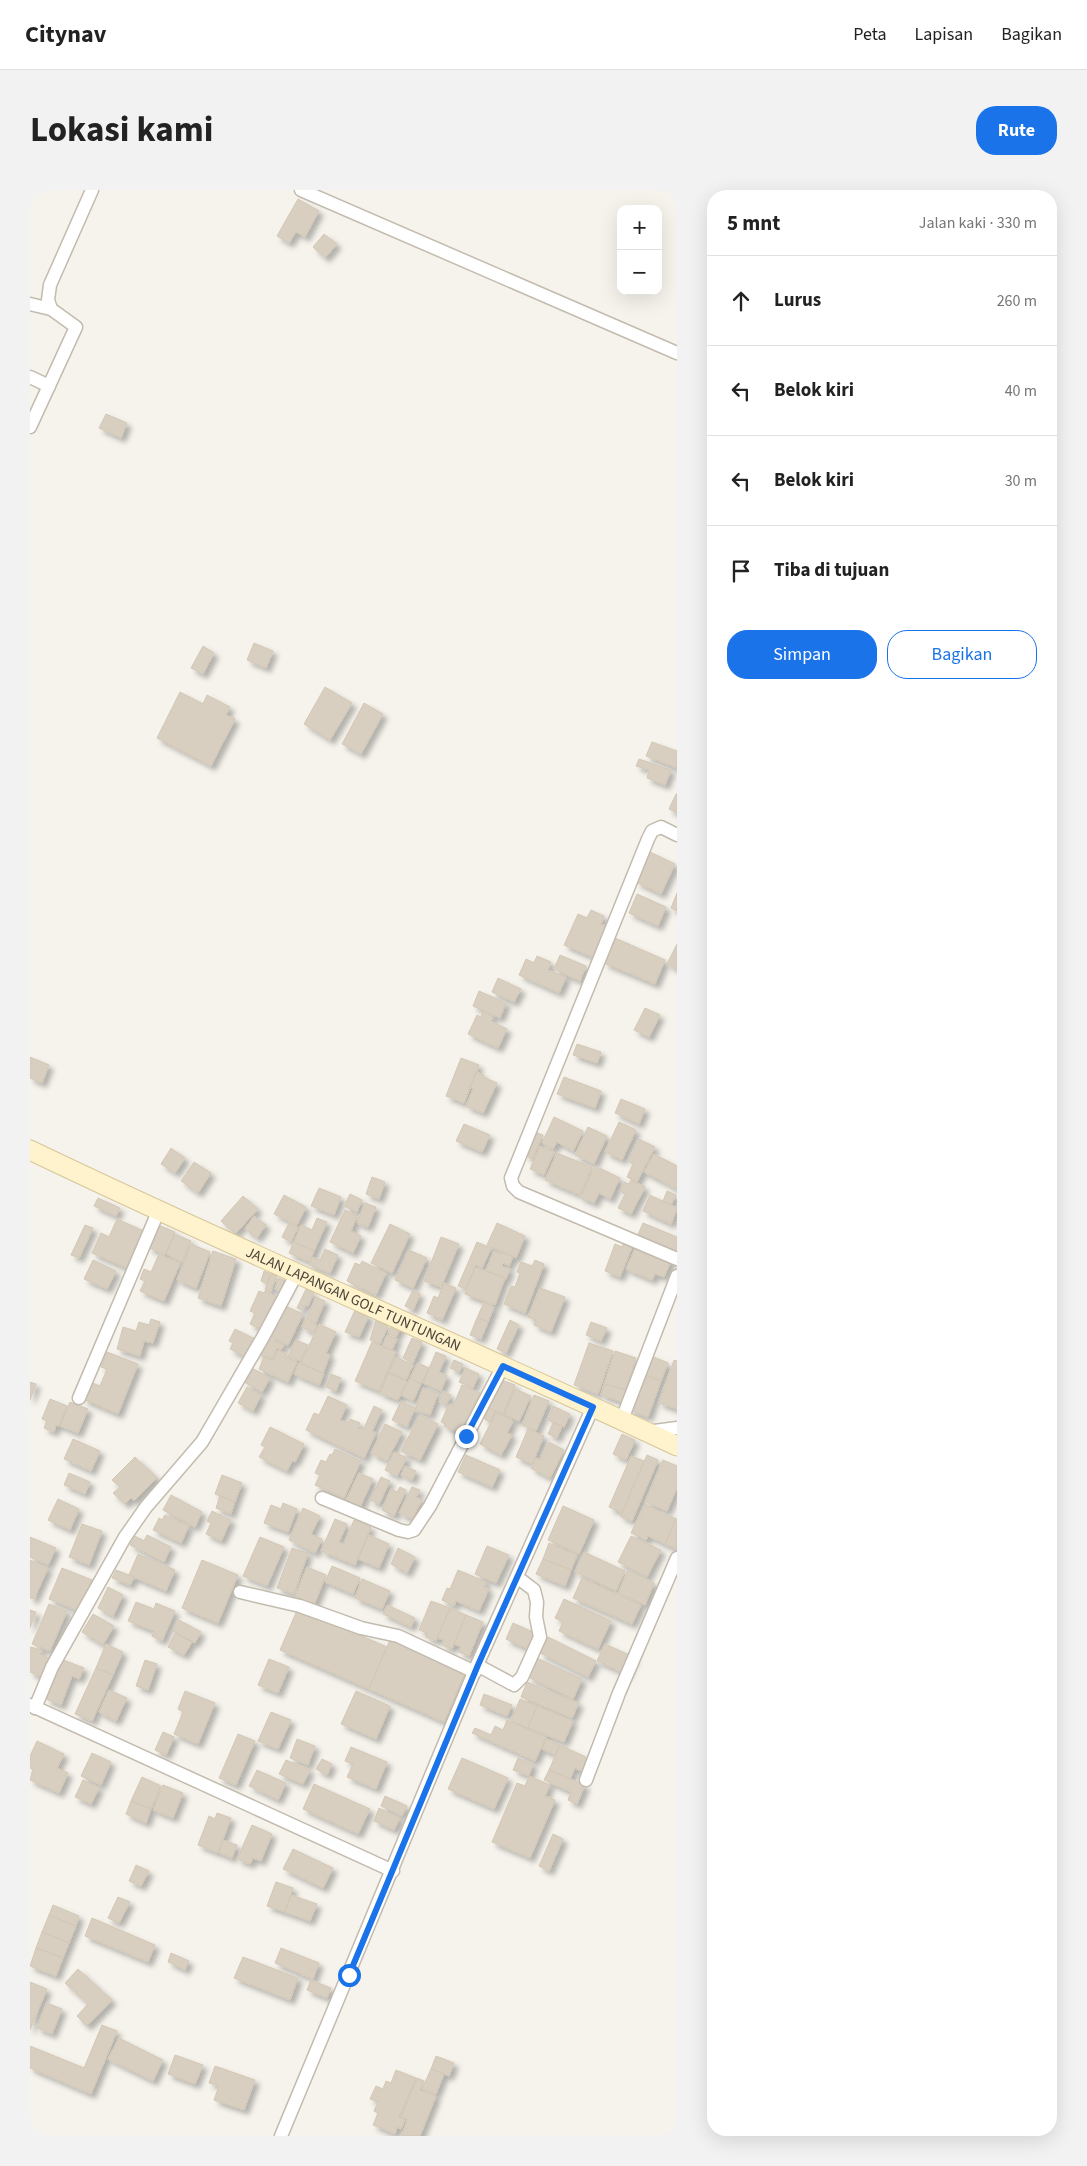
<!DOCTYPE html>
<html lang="id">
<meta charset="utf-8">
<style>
body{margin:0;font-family:"Source Sans 3",sans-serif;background:#f2f2f2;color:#222}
.controls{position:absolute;right:15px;top:15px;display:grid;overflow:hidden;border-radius:10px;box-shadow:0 5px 20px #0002}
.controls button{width:45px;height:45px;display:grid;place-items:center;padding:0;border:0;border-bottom:1px solid #e0e0e0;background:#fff;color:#222;font:25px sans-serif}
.stop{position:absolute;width:15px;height:15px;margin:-11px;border:4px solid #1a73e8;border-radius:50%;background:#fff}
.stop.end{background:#1a73e8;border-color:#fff;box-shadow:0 1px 5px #0008}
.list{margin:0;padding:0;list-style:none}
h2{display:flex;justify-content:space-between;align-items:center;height:65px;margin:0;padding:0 20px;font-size:21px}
h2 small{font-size:16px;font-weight:400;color:#767676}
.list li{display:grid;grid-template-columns:32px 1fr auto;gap:15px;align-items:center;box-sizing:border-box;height:90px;padding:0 20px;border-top:1px solid #e0e0e0}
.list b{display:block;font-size:19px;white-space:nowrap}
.list em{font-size:16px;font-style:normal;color:#767676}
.actions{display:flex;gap:10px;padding:15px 20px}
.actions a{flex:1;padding:11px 0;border:1px solid #1a73e8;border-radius:20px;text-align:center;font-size:18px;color:#1a73e8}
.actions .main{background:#1a73e8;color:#fff}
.icon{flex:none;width:28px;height:28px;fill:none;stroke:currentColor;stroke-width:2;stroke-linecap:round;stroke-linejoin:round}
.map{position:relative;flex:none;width:647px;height:1946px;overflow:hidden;border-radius:20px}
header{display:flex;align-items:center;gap:30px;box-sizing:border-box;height:70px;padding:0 25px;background:#fff;border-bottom:1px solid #e0e0e0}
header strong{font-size:24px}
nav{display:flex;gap:28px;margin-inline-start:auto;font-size:18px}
.intro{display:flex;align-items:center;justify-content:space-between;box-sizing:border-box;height:120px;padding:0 30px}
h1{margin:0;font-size:35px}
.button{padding:12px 22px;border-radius:20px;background:#1a73e8;color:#fff;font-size:18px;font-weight:700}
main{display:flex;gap:30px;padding:0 30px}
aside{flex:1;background:#fff;border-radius:20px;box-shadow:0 5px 20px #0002}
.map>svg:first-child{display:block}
</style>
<header>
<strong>Citynav</strong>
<nav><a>Peta</a><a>Lapisan</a><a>Bagikan</a></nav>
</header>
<div class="intro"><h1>Lokasi kami</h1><a class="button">Rute</a></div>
<main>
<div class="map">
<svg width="647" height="1946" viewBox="0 0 647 1946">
<defs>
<filter id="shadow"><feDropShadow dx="4.5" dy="4.5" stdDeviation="2.5" flood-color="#0004"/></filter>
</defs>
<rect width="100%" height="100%" fill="#f6f3ec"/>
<!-- building -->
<g fill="#d8cfc1" stroke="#d3c7b4" filter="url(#shadow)">
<polygon points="268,9 289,21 275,47 266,42 259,53 247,46"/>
<polygon points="294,44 307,54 295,68 283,57"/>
<polygon points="76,224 97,233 91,248 69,238"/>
<polygon points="224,453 243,461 236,478 217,470"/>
<polygon points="173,456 184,463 173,484 161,478"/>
<polygon points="295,497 322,513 300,550 274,534"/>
<polygon points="150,502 173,514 177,505 200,517 196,525 205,529 181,576 127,548"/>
<polygon points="334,513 353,524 331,564 312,554"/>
<polygon points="622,552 647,561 647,578 616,566"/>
<polygon points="609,569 641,580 635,595 617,588 619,580 606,576"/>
<polygon points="646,604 647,604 647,623 639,619"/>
<polygon points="620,662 645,674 631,704 606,692"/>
<polygon points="647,703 647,721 641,718"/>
<polygon points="607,704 636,717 628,736 599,723"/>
<polygon points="561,720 574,726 571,734 579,737 565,768 534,755 548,724 557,728"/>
<polygon points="585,748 635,770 625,794 574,773"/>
<polygon points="647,754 647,779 637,774"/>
<polygon points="530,765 556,776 550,791 524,779"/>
<polygon points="507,766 521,772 518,780 536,787 529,803 489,785 496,769 504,773"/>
<polygon points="468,788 491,799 484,812 462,802"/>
<polygon points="449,801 476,813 470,828 443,816"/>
<polygon points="615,818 630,825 619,847 604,840"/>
<polygon points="453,822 463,827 461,831 477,839 468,858 438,844 447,825 451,827"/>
<polygon points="547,854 571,862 567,873 543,865"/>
<polygon points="0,867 19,875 12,893 0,888"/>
<polygon points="431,868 449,875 434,913 416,906"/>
<polygon points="447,882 454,885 453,887 467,893 453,923 436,916 443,899 440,898"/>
<polygon points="534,887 571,901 565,918 527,904"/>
<polygon points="591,909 615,919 609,934 585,923"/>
<polygon points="524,927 553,941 543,961 527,952 523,959 512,953"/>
<polygon points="589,932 606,940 592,970 575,962"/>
<polygon points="434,934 460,945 452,962 426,951"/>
<polygon points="558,937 577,946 564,974 545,965"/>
<polygon points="505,942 513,945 502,969 495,965"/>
<polygon points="609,949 625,957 607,992 597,987 603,974 598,971"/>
<polygon points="510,956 524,962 514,985 500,979"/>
<polygon points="141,958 155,968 145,983 131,974"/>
<polygon points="527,963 562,977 550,1005 515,990"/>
<polygon points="624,964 647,976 647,999 614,982"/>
<polygon points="164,972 181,983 168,1003 151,991"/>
<polygon points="565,976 590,988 580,1009 569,1003 564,1013 550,1007"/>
<polygon points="342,987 355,992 349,1009 336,1004"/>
<polygon points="601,990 615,997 601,1024 588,1018 595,1004 590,1001 594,992 599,994"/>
<polygon points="289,998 311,1007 304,1025 281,1016"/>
<polygon points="637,1001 646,1005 641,1015 633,1011"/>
<polygon points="320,1004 332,1010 327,1022 314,1016"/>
<polygon points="254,1005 276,1017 267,1035 244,1024"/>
<polygon points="620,1005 647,1018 641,1034 613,1021"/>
<polygon points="213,1006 228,1019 205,1044 191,1031"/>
<polygon points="68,1008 90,1018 86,1026 64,1016"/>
<polygon points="335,1013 346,1017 338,1037 327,1033"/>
<polygon points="315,1020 327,1026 321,1041 331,1046 323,1063 300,1052"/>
<polygon points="224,1026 236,1035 227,1048 215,1039"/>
<polygon points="287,1028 297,1032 284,1061 264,1052 271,1035 282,1040"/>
<polygon points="87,1029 114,1041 97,1078 62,1063 71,1043 79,1047"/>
<polygon points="259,1033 268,1037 261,1052 252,1047"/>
<polygon points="467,1033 495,1046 486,1068 457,1055"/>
<polygon points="613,1033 647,1047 647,1066 606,1049"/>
<polygon points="360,1034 380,1044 362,1083 341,1073"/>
<polygon points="55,1035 63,1038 49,1068 41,1065"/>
<polygon points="128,1035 145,1042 135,1065 118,1057"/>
<polygon points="145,1044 161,1051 152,1072 136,1064"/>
<polygon points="411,1047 429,1054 411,1097 394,1091"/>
<polygon points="595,1049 604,1052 590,1087 575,1081 585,1054 592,1057"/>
<polygon points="264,1052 284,1061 280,1072 259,1063"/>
<polygon points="447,1052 461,1058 452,1078 446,1075 435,1099 428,1096"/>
<polygon points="161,1054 180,1062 166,1098 147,1090"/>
<polygon points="607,1054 642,1069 634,1087 625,1084 622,1090 596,1079"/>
<polygon points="295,1059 308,1065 300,1083 279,1075 282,1067 290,1070"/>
<polygon points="379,1060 397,1068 383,1098 365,1090"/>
<polygon points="183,1061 206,1069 191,1116 168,1108"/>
<polygon points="464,1061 471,1064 472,1062 483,1067 479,1076 473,1073 472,1076 480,1079 476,1089 456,1080"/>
<polygon points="129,1064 150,1073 134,1111 110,1101 115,1091 110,1089 114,1079 121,1082"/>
<polygon points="63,1070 86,1081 77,1099 54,1089"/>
<polygon points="505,1070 514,1074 495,1123 474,1114 481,1096 485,1097 490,1083 487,1082 491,1072 502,1076"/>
<polygon points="332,1071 356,1083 346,1105 317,1091 325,1073 330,1075"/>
<polygon points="445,1077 475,1088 465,1115 435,1104"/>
<polygon points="234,1081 241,1084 237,1094 231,1091"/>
<polygon points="241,1084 247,1086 240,1102 235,1100"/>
<polygon points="248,1088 259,1092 256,1103 245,1099"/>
<polygon points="414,1093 426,1098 412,1130 397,1123 404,1106 408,1108"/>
<polygon points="510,1098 535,1107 521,1142 504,1135 506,1130 498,1127"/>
<polygon points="276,1099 284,1103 278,1116 275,1115 272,1120 267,1118"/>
<polygon points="383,1100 390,1104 383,1120 375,1116"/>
<polygon points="229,1101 234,1103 235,1101 250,1108 234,1141 220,1134 225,1123 220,1121"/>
<polygon points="286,1107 295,1111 286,1133 276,1129"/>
<polygon points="454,1112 464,1117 458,1132 447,1128"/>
<polygon points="251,1114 273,1124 258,1155 237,1145"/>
<polygon points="325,1120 339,1126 329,1147 315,1142"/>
<polygon points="447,1128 458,1132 451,1149 440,1145"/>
<polygon points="121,1129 130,1132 123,1153 114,1151 110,1166 87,1159 93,1137 106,1141 109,1132 119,1135"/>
<polygon points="275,1130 287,1135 284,1143 272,1137"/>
<polygon points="346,1130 358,1136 350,1154 340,1150"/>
<polygon points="480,1130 489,1135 476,1163 467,1159"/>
<polygon points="363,1131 372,1135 366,1147 358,1143"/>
<polygon points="561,1132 577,1138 571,1151 556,1145"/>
<polygon points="289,1134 306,1142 296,1163 300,1165 293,1183 271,1173"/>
<polygon points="205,1139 225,1149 216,1167 200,1159 203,1153 199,1151"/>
<polygon points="357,1145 367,1149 362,1160 352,1156"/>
<polygon points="236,1147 254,1155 251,1160 247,1158 242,1169 226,1162"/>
<polygon points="382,1148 392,1152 383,1173 373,1168"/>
<polygon points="266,1150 278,1155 270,1171 258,1166"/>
<polygon points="342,1152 366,1162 349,1201 325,1191"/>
<polygon points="559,1153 583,1161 568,1204 544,1195"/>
<polygon points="248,1160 257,1164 256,1166 267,1172 258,1192 229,1179 234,1167 243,1170"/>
<polygon points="585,1161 606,1168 596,1200 574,1194"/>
<polygon points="77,1162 108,1174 88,1224 53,1209 60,1192 70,1196 77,1179 71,1177"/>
<polygon points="406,1162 416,1166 409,1182 417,1186 411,1201 393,1193"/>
<polygon points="619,1165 638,1173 631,1191 612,1184"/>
<polygon points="366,1167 383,1175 376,1190 359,1182"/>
<polygon points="424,1170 433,1174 429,1182 420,1178"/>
<polygon points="644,1170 647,1171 647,1219 629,1213"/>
<polygon points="269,1173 294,1184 289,1195 264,1184"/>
<polygon points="388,1173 399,1178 391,1194 380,1188"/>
<polygon points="222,1178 240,1188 232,1202 214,1192"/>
<polygon points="436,1178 449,1184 443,1198 429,1192"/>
<polygon points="358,1183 377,1191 368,1210 350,1203"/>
<polygon points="301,1184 311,1188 306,1201 296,1197"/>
<polygon points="612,1184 631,1191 618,1227 598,1220"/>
<polygon points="380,1188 391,1194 383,1211 371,1205"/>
<polygon points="469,1189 485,1195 473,1224 457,1217"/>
<polygon points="0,1192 6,1194 0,1210"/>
<polygon points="574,1194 596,1200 592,1212 571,1205"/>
<polygon points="432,1195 450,1203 440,1223 442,1224 431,1244 414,1236 415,1234 411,1232 419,1214 423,1216"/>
<polygon points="217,1197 231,1205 223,1221 208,1213"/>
<polygon points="393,1198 408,1203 400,1225 385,1220"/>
<polygon points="485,1199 501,1206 489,1231 474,1225"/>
<polygon points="413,1201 421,1205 416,1215 409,1212"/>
<polygon points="504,1205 519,1211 506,1241 492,1235"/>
<polygon points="298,1206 317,1215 310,1230 318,1233 320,1229 330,1233 328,1238 333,1240 344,1216 352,1220 342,1241 346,1243 334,1268 276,1240 284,1223 289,1225"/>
<polygon points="20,1209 37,1216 29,1236 26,1235 24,1242 14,1238 17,1231 12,1229"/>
<polygon points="371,1211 385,1218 377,1237 362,1230"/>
<polygon points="40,1212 58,1219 48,1243 30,1236"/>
<polygon points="523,1216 540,1224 534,1237 518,1230"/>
<polygon points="457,1218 465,1222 460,1232 453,1228"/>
<polygon points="466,1222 483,1231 477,1243 482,1245 471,1265 450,1254"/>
<polygon points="390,1225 408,1234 390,1270 371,1261"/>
<polygon points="523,1233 532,1236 527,1248 518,1244"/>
<polygon points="355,1234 372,1242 357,1271 341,1263"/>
<polygon points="240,1237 274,1254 265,1272 262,1271 257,1281 229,1267 235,1257 231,1255"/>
<polygon points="498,1239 514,1246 502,1274 486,1267"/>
<polygon points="592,1244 605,1250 596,1270 583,1264"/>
<polygon points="43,1249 70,1261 61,1281 34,1269"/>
<polygon points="519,1252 534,1260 520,1288 501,1278 506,1268 510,1270"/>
<polygon points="305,1259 331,1271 314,1308 285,1295 290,1285 285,1283 291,1270 296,1272 300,1264 302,1265"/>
<polygon points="364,1262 377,1268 367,1286 355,1280"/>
<polygon points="436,1265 470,1280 462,1297 428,1282"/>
<polygon points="617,1265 628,1270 602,1331 590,1326"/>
<polygon points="601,1266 614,1271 592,1323 579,1317"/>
<polygon points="105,1267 127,1288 104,1311 101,1308 95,1314 83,1303 90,1297 82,1290"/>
<polygon points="633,1270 647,1276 647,1298 637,1321 615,1312"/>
<polygon points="375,1276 386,1281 382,1290 371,1285"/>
<polygon points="39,1283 60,1292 55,1304 34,1295"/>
<polygon points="329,1283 343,1289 330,1317 316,1310"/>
<polygon points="192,1285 212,1293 205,1312 185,1304"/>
<polygon points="351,1287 360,1291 349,1314 340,1310"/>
<polygon points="370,1297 376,1300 364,1326 352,1320 361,1299 367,1302"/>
<polygon points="382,1297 390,1300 386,1307 392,1310 382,1329 369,1323"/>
<polygon points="141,1305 172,1322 165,1337 133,1320"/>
<polygon points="190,1306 205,1312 201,1324 186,1318"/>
<polygon points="28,1309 49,1319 40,1340 18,1330"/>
<polygon points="253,1313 267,1319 258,1342 234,1333 241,1315 251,1319"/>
<polygon points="615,1314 646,1329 635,1354 618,1346 616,1350 601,1343"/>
<polygon points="533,1316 564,1330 549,1364 518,1350"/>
<polygon points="273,1318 290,1326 281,1344 292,1349 285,1363 259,1350"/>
<polygon points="182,1321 201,1330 191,1351 176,1344 181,1333 177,1331"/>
<polygon points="135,1325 159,1336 151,1353 123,1340 129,1328 132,1330"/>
<polygon points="305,1329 317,1334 309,1352 314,1354 324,1330 341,1337 325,1375 291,1361"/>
<polygon points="646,1329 647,1329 646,1359 635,1354"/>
<polygon points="52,1334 72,1341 59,1375 39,1367"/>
<polygon points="117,1345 141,1357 134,1372 100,1355 105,1346 114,1351"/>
<polygon points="339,1345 359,1354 349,1378 328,1369"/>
<polygon points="601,1346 631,1360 617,1387 588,1372"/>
<polygon points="0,1347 26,1358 18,1375 0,1367"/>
<polygon points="230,1347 254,1357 237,1396 213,1386"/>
<polygon points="519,1353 547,1365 541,1380 513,1369"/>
<polygon points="457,1356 479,1365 466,1393 445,1384"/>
<polygon points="262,1358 278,1363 264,1404 247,1398"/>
<polygon points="368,1358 385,1367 377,1383 361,1374"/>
<polygon points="554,1362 595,1381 586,1401 545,1382"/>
<polygon points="108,1364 145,1380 136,1401 99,1385"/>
<polygon points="513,1369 541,1380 535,1396 506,1384"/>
<polygon points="0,1370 18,1378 4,1409 0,1408"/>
<polygon points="172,1370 208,1385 188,1433 152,1418"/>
<polygon points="302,1376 330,1388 323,1404 295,1392"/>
<polygon points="277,1377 296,1385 284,1415 265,1406"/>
<polygon points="32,1378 62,1390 49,1421 19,1409"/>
<polygon points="86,1380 104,1387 100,1395 82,1388"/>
<polygon points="428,1380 456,1392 454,1397 459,1399 449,1421 426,1411 424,1416 412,1410 417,1398 420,1399"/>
<polygon points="598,1380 624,1393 615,1415 588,1403"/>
<polygon points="552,1388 611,1415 602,1434 543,1408"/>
<polygon points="332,1389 360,1401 352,1419 325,1408"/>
<polygon points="78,1397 93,1405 83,1426 68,1418"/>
<polygon points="534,1409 581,1431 568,1459 529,1441 533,1432 525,1428"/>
<polygon points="401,1411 420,1418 406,1451 396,1447 397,1443 389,1440"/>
<polygon points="106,1412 124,1419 126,1413 145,1421 132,1451 122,1446 124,1441 98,1431"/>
<polygon points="19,1414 37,1421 20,1461 2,1454"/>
<polygon points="357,1415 385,1428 381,1437 353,1424"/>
<polygon points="268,1418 357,1457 339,1499 250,1460"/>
<polygon points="420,1418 436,1425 422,1459 412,1455 414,1450 407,1448"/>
<polygon points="0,1420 6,1422 0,1438"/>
<polygon points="63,1424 84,1436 73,1455 52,1442"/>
<polygon points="436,1425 453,1432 439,1466 429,1462 431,1457 424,1454"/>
<polygon points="149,1430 171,1442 165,1453 143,1441"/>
<polygon points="483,1433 505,1443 498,1459 476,1449"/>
<polygon points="145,1443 162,1452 154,1465 138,1457"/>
<polygon points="518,1447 566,1471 558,1487 510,1463"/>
<polygon points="360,1450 435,1483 414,1532 339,1499"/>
<polygon points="76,1454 93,1462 83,1485 66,1478"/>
<polygon points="575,1454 604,1467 596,1484 567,1471"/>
<polygon points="0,1457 12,1460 10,1464 21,1469 13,1488 0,1482"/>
<polygon points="507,1468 552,1489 543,1509 498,1487"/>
<polygon points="31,1469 54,1478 49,1489 42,1486 31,1515 16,1509"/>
<polygon points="239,1469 259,1477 248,1503 228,1495"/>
<polygon points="115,1470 127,1474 118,1500 106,1496"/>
<polygon points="66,1478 83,1485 62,1531 45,1524"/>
<polygon points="497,1492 549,1513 542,1528 491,1507"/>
<polygon points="79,1500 97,1508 86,1531 69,1522"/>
<polygon points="155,1501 185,1513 168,1554 144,1544 153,1522 148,1519"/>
<polygon points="326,1501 360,1516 346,1549 311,1534"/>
<polygon points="454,1504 482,1515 477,1526 450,1515"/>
<polygon points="490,1509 507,1516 498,1538 481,1531"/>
<polygon points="507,1516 543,1531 534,1552 498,1538"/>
<polygon points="241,1522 261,1530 248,1559 228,1551"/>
<polygon points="477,1530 516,1547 505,1571 442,1543 445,1538 461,1545 465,1536 473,1540"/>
<polygon points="133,1542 144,1547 136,1565 125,1560"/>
<polygon points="208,1544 225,1551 206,1595 189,1588"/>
<polygon points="267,1549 285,1556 278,1575 260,1568"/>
<polygon points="516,1549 530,1555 525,1565 512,1559"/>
<polygon points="7,1551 34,1564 27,1578 38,1583 29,1603 0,1590 3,1579 0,1578 0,1566"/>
<polygon points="530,1555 560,1569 554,1582 545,1578 540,1589 519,1580"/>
<polygon points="321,1557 357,1572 346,1599 317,1587 323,1574 315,1571"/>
<polygon points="62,1563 81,1572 71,1595 51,1586"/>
<polygon points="432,1568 478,1588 464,1619 418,1599"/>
<polygon points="488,1568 503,1574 499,1586 483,1580"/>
<polygon points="292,1569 302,1574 297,1585 286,1579"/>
<polygon points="256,1570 280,1580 273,1594 249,1584"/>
<polygon points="227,1580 256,1593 248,1610 219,1596"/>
<polygon points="519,1580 555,1595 547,1614 538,1610 541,1602 514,1590"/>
<polygon points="499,1586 520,1595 515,1606 525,1610 500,1668 462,1652 487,1593 495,1596"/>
<polygon points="112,1587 131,1596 121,1619 101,1611"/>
<polygon points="53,1590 69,1598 61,1614 45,1607"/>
<polygon points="284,1594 340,1619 328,1644 273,1619"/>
<polygon points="133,1595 153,1603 143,1628 123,1620"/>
<polygon points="355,1606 377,1616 372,1626 351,1616"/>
<polygon points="101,1611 121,1619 116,1633 96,1624"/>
<polygon points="349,1618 370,1628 364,1640 344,1631"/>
<polygon points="187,1623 201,1628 188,1663 168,1655 179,1626 185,1629"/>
<polygon points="222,1635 242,1644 231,1671 223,1668 220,1674 207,1669"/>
<polygon points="523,1644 533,1649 519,1681 509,1676"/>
<polygon points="193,1650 207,1655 202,1668 189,1663"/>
<polygon points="263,1659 303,1678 293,1698 253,1679"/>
<polygon points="106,1675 119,1681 111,1696 99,1691"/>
<polygon points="246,1692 263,1698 255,1722 237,1716"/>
<polygon points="261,1705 287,1714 280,1731 255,1722"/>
<polygon points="88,1707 100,1712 89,1733 78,1728"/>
<polygon points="23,1715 49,1726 46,1736 19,1725"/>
<polygon points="19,1725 46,1736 39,1753 12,1742"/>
<polygon points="62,1728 125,1755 118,1772 55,1746"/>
<polygon points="12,1742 39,1753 33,1768 6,1758"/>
<polygon points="6,1758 33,1768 26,1786 0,1776"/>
<polygon points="251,1758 289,1773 283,1789 245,1773"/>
<polygon points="141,1763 159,1771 155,1780 138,1772"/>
<polygon points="213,1767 268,1788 260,1810 204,1788"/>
<polygon points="48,1779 82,1810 57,1836 47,1826 58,1814 35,1793"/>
<polygon points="281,1790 301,1798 297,1808 277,1800"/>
<polygon points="0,1792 17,1799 0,1840"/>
<polygon points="17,1813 32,1819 22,1844 7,1838"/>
<polygon points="72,1835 87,1841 61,1904 0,1878 0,1856 54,1878"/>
<polygon points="89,1848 133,1870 123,1891 78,1869"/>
<polygon points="145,1865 173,1875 165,1894 138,1884"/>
<polygon points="406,1866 424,1873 419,1886 401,1879"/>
<polygon points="185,1876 225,1890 214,1920 184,1910 189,1896 179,1893"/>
<polygon points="401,1879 414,1884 406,1904 392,1899"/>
<polygon points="366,1880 386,1888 369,1927 375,1930 371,1939 367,1937 365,1944 343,1935 348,1923 344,1921 348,1912 340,1909 346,1896 353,1899 356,1891 361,1893"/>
<polygon points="387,1888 394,1891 390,1900 406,1906 390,1946 371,1946 378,1929 371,1927"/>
</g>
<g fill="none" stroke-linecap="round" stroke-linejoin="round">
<defs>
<g id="street">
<polyline points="271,0 647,163"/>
<polyline points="0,114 21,119 46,137 0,237"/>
<polyline points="21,119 18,110 20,95 62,0"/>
<polyline points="0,187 19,196"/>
<polyline points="647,645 631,637 622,641 618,649 481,988 483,996 489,1002 647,1069"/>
<polyline points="49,1208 128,1022"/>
<polyline points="591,1232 647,1086"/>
<polyline points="617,1242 647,1238"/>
<polyline points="292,1308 369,1340 378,1342 384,1340 400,1316 473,1176"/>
<polyline points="210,1402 270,1416 331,1438 368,1446 445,1482"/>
<polyline points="447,1475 484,1495 492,1487 510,1447 506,1427 507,1412 504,1400 487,1387"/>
<polyline points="0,1515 363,1681"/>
<polyline points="5,1518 22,1477 95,1347 116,1317 172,1252 233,1147 267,1083"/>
<polyline points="556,1590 589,1503 647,1368"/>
<polyline points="251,1946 447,1475 563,1217"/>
</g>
<g id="secondary">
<path id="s1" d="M0,960C214,1063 432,1155 647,1256"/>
</g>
</defs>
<!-- street casing -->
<use href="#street" stroke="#c2bbae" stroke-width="15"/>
<!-- secondary casing -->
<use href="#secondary" stroke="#d6c79b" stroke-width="21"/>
<!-- street -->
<use href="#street" stroke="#fff" stroke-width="12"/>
<!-- secondary -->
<use href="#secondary" stroke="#fff3cd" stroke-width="19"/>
</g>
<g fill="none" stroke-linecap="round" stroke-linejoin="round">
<!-- route -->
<polyline stroke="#1a73e8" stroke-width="6" points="319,1785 448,1475 563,1217 473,1176 436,1246"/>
</g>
<g text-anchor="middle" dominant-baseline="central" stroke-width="4" stroke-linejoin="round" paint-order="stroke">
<!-- street labels -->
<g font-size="15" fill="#4b4439" stroke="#fff">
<text stroke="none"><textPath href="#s1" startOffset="356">JALAN LAPANGAN GOLF TUNTUNGAN</textPath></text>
</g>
</g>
</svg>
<div class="controls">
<button>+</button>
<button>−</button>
</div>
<div class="stop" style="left:319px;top:1785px"></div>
<div class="stop end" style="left:436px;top:1246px"></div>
</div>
<aside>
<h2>5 mnt<small>Jalan kaki · 330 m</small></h2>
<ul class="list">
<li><svg class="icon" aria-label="ahead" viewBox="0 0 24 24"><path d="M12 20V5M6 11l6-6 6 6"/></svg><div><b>Lurus</b></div><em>260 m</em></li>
<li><svg class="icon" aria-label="left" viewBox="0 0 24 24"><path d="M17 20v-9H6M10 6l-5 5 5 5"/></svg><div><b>Belok kiri</b></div><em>40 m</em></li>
<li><svg class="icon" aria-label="left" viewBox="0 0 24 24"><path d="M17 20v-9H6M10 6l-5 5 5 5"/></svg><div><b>Belok kiri</b></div><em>30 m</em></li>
<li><svg class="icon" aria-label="arrive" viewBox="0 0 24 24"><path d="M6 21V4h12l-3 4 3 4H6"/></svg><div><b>Tiba di tujuan</b></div></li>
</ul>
<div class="actions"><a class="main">Simpan</a><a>Bagikan</a></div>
</aside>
</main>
